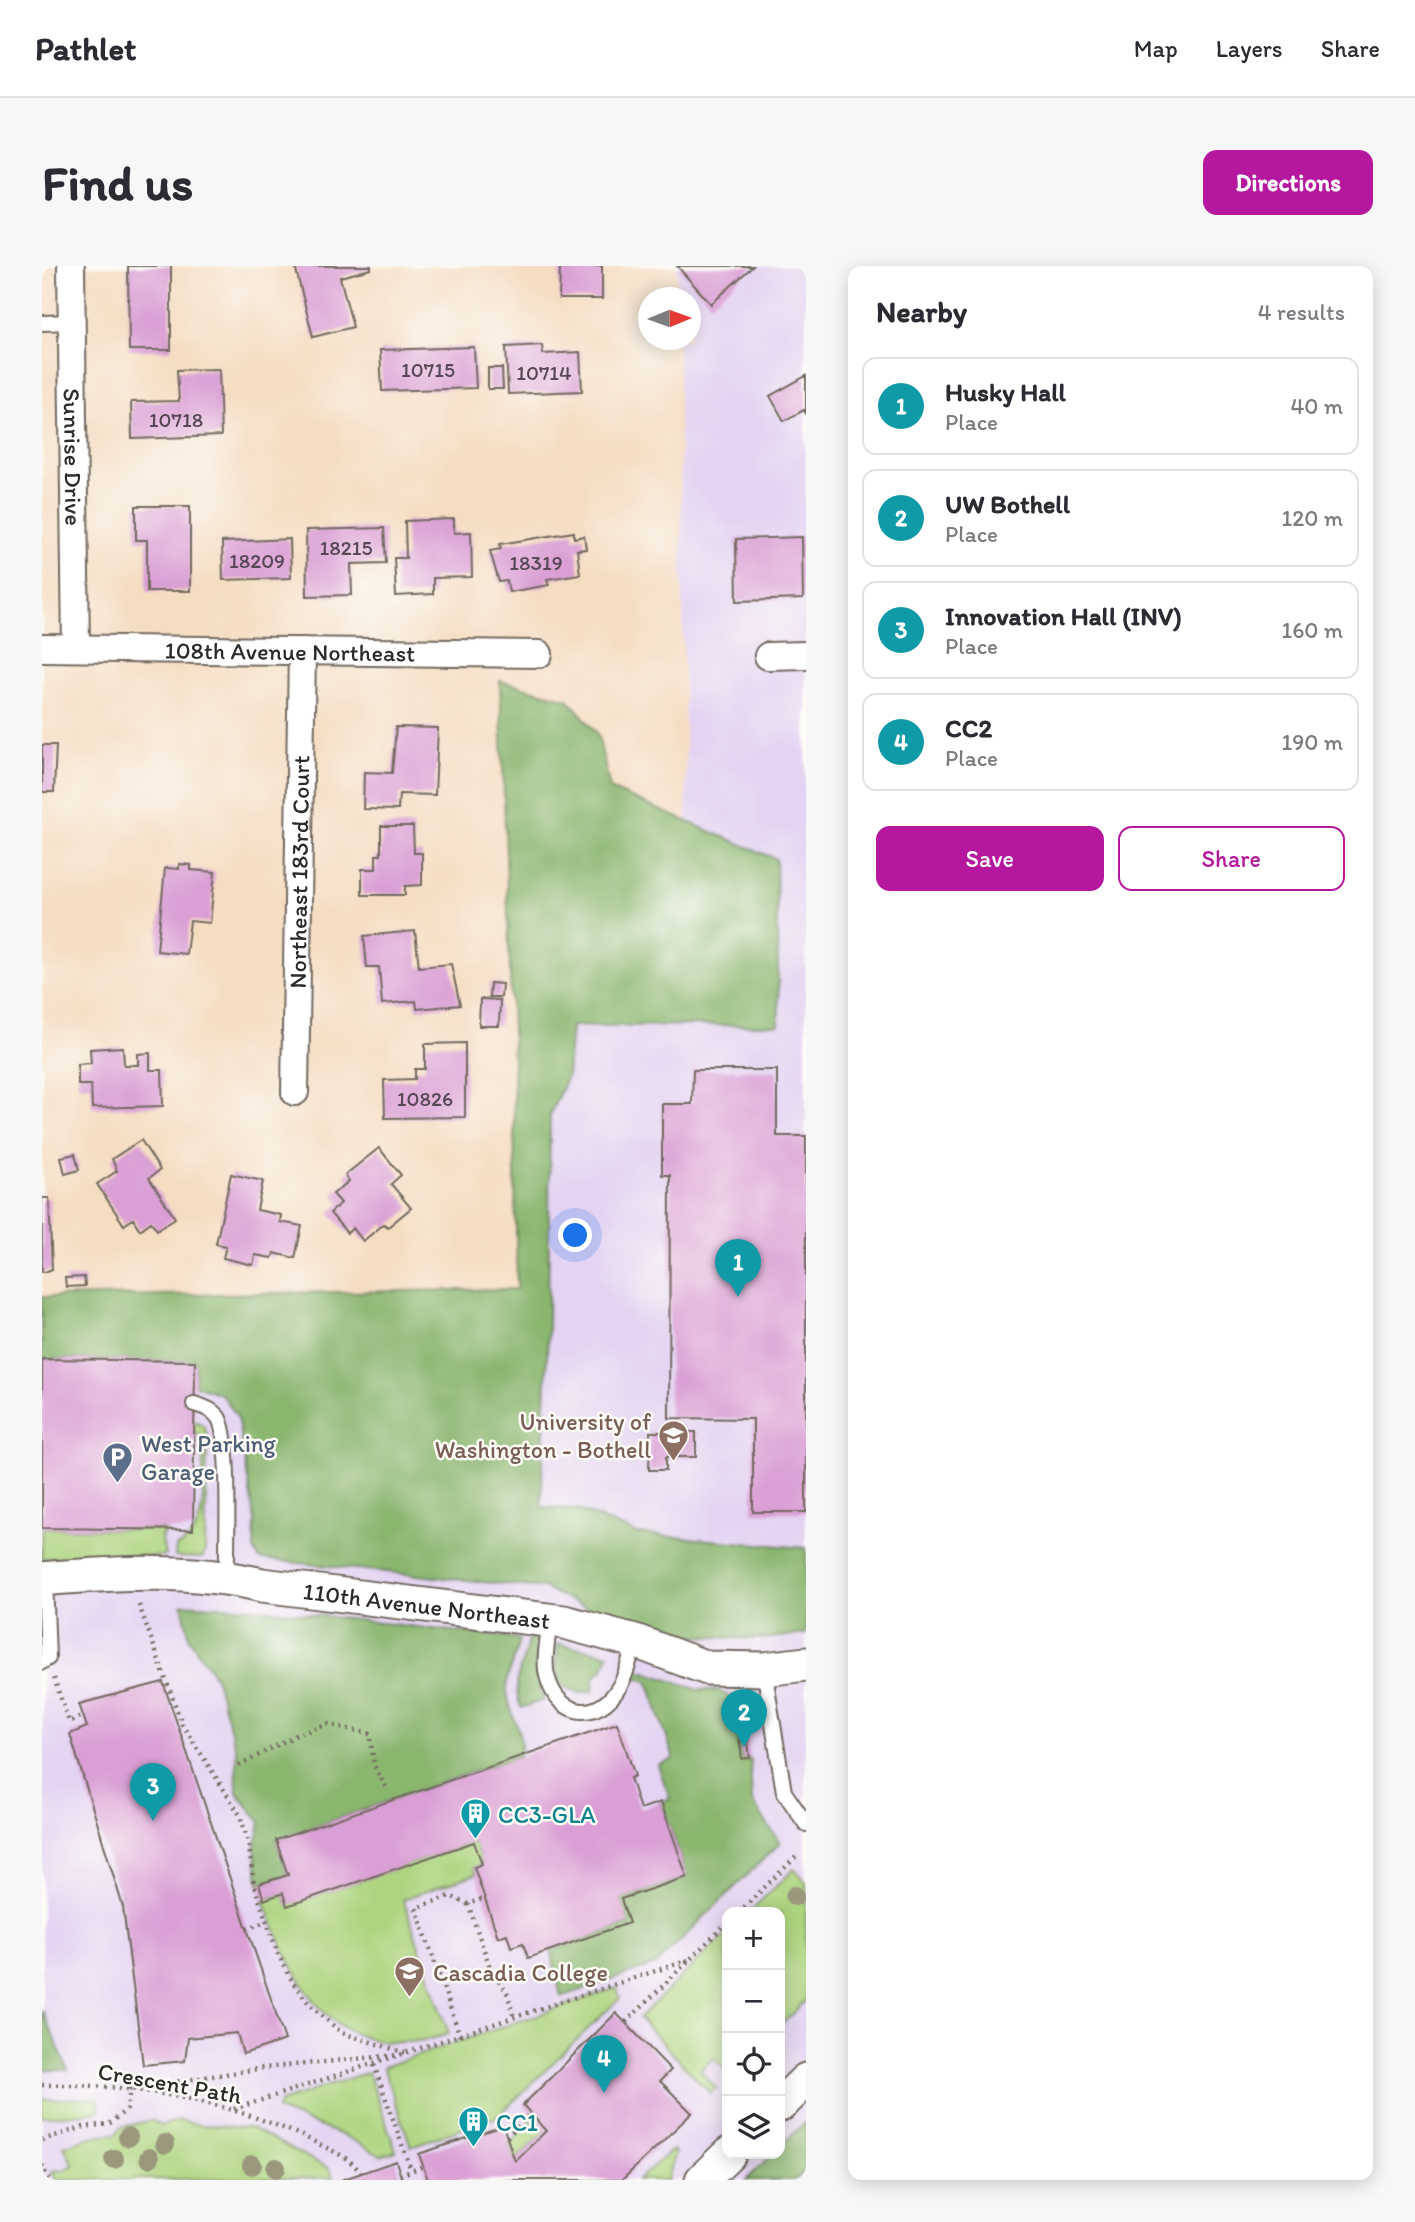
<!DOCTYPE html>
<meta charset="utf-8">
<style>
body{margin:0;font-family:Itim,sans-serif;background:#f7f7f7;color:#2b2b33}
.controls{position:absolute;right:21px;bottom:21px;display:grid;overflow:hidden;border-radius:14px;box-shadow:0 4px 18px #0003}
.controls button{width:63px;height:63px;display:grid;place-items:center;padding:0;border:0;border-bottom:2px solid #e1e1e2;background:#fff;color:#2b2b33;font:35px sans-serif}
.compass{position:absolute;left:596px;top:21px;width:63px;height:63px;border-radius:50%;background:#fff;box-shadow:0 4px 18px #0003;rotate:89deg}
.you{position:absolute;left:534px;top:970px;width:24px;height:24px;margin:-18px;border:5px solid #fff;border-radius:50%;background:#1a73e8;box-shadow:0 0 0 10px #1a73e833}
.badge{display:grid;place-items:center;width:46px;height:46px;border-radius:50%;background:#b5179e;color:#fff;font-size:23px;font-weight:700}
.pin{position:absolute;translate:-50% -58px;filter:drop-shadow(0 2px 4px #0008)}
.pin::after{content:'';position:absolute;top:37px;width:24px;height:21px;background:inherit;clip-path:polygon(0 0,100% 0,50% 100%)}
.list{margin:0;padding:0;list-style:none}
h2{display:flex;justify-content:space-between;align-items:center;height:91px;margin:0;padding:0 28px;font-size:30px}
h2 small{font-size:23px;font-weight:400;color:#7c7c81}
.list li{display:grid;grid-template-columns:46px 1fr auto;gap:21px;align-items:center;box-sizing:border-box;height:98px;margin:0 14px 14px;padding:0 14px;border:2px solid #e1e1e2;border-radius:14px}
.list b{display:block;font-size:26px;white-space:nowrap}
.list p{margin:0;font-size:23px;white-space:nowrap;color:#7c7c81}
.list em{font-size:23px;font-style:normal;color:#7c7c81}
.actions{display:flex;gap:14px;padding:21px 28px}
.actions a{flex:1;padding:16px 0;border:2px solid #b5179e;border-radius:14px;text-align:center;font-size:24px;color:#b5179e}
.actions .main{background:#b5179e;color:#fff}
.icon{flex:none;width:38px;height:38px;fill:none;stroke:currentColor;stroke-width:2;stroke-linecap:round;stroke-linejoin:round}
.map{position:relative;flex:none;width:764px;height:1914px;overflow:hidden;border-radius:14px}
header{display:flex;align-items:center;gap:42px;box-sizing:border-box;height:98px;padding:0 35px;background:#fff;border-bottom:2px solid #e1e1e2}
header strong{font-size:33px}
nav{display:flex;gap:38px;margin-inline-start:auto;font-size:24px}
.intro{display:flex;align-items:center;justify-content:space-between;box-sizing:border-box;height:168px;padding:0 42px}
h1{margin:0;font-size:49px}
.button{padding:18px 32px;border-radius:14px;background:#b5179e;color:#fff;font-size:24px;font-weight:700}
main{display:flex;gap:42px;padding:0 42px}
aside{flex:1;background:#fff;border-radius:14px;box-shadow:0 4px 18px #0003}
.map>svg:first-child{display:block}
</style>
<header>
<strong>Pathlet</strong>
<nav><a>Map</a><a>Layers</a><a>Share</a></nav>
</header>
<div class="intro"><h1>Find us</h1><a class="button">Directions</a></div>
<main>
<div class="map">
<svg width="764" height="1914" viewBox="0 0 764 1914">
<rect width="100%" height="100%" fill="#fdfcf7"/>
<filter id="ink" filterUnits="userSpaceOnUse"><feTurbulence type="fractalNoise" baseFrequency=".0143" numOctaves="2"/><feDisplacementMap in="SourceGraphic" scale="14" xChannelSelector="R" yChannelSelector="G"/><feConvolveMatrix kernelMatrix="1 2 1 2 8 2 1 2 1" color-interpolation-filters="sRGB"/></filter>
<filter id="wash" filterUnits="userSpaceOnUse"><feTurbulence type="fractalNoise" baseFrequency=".00686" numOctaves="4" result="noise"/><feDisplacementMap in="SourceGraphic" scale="28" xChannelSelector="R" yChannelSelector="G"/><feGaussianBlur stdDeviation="1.57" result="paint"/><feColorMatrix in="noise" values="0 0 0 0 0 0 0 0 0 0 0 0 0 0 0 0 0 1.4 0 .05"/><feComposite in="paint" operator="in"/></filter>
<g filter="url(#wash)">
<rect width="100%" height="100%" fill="#f5ddc2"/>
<!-- built -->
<path fill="#e4d3f2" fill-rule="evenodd" d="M635,0H764V1914H0V1093L153,1095V1118L179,1128L195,1150L213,1255L212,1283L499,1242L506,1065L508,848L525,810L529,760L647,686L636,74H648V32L635,31ZM685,1646H738V1888H685Z"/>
<!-- green -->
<g fill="#add47f" stroke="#6c8055" stroke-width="2">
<path d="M151,1154L161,1159L165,1168L163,1286L160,1292L133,1291L134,1281C172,1267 159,1203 160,1169L152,1168Z"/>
<polygon points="0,1262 123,1264 123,1268 119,1269 123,1290 0,1292"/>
<path d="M432,1576L440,1598L432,1601L434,1608L361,1633L407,1768C293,1802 256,1726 222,1634L241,1627L245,1639Z"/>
<polygon points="752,1603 764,1616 764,1734 738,1760 738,1646 707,1646"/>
<polygon points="685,1667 685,1805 672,1792 658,1804 674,1822 668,1827 597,1752"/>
<polygon points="575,1722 578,1732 455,1851 369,1880 341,1801"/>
<polygon points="326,1806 354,1885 339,1890 305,1871 235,1844 238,1836"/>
<polygon points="0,1833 56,1833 58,1842 56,1846 0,1851"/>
<polygon points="492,1852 504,1865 473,1895 467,1878"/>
<path d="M110,1854L119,1860L137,1854L158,1859L209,1862L288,1903L291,1912L14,1914L10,1905L22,1904L31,1899L22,1880C38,1874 57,1867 74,1868L79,1861Z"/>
<polygon points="629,1884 633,1886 626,1914 596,1914"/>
</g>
<!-- forest -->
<g fill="#8ab66e" stroke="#5a704c" stroke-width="2">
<polygon points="458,415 526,433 556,468 568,523 734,593 737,759 529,760 525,810 508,848 506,1065 499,1241 535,1243 596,1268 764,1282 764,1368 718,1373 602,1368 501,1322 217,1293 212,1283 213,1255 195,1150 179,1128 153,1119 153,1095 0,1093 0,1031 475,1023 471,796"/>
<path d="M140,1338L214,1342L477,1373C475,1391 463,1407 465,1426C467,1448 484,1469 477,1490L234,1574L246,1609L217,1618L213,1582L219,1556L195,1527L194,1483L173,1411L148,1374Z"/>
<path d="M486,1373L495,1374L493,1407L502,1434L479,1442C468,1412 482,1401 486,1373Z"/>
<polygon points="516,1378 567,1388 562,1402 551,1413 552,1425 536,1427 517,1418 514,1400"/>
<polygon points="594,1403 654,1423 678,1425 699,1438 705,1469 697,1471 700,1493 708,1492 710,1535 738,1577 613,1699 519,1731 509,1684 587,1658 579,1633 645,1611 619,1536 628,1533 616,1499 632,1493 606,1415 591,1411"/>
<polygon points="0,1744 26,1804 0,1804"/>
<polygon points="764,1855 764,1904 753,1914 704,1914 731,1888 738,1888 738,1881"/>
</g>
<g id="blocks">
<!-- building -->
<g fill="#da9fd4">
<polygon points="86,0 129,0 129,84 87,84"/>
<polygon points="253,0 329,0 329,3 298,11 311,61 271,71"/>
<polygon points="518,0 560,0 560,33 517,33"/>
<polygon points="635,0 711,0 669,38"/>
<polygon points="500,79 501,88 538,86 540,125 466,128 464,81"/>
<polygon points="432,81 434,122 340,125 338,84"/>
<polygon points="446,102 460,102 461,123 446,123"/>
<polygon points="177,103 179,170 90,173 89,136 137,135 135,104"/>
<polygon points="764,110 764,148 762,144 742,155 728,130"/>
<polygon points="94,240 148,240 148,325 105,325 105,274 94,274"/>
<polygon points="412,253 412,267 429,266 430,311 391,312 391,328 354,330 352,292 364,292 363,255"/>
<polygon points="342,262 344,297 309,298 310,329 265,330 264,264"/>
<polygon points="532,266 532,272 542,270 544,283 535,284 538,308 505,313 507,319 467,326 465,315 457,316 448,285 459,283 458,278"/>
<polygon points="760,271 761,333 695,335 694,273"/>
<polygon points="248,273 249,312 181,314 180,276"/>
<polygon points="354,461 396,462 393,529 357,528 356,544 321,543 322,506 350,507"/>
<polygon points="0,479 14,479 12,526 0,526"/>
<polygon points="339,560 371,560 372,587 380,587 380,619 363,620 363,629 320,629 320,603 334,603 334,589 339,589"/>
<polygon points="137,598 149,599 149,604 173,606 168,657 148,655 144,688 115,685 123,602 137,603"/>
<polygon points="373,665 377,701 409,698 418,739 375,743 374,735 340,738 337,701 325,701 322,670"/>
<polygon points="448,717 460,718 459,731 447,731"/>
<polygon points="438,733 458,734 457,760 437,760"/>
<polygon points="423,777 423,851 343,852 342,814 373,813 373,803 383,803 383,778"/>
<polygon points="81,781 82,799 96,799 96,788 108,787 108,804 120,804 121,840 50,842 49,819 36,819 36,798 49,797 48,783"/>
<polygon points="651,804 735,804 735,870 764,870 764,1246 711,1246 711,1153 627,1152 628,909 620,909 620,838 650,838"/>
<polygon points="99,874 118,904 107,912 133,952 115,964 109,956 98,964 91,953 82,959 55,918 75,905 70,893"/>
<polygon points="337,882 359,909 349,918 369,942 346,961 342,958 321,975 311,962 305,967 288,947 299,937 291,928 307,915 303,909"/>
<polygon points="33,888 37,904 23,908 19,891"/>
<polygon points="189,908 221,915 215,944 239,949 238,956 260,960 253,992 232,987 230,992 213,989 211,999 181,992 184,980 174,978"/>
<polygon points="0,932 7,932 10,1003 3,1006 0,1006"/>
<polygon points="42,1011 43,1020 24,1021 23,1012"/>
<polygon points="0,1093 153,1095 151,1264 0,1262"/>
<polygon points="608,1166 654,1166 654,1191 624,1191 624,1204 607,1204"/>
<polygon points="121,1416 243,1774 201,1788 195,1767 146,1772 143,1795 101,1799 81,1641 28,1468 45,1461 37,1438"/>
<polygon points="575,1457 593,1510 588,1512 598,1543 619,1536 645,1611 579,1633 587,1657 486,1692 481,1677 469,1681 465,1668 456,1671 432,1601 440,1598 432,1576 245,1640 241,1627 222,1634 217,1618 246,1609 234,1574"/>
<polygon points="705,1469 708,1492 700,1493 697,1470"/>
<polygon points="574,1747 629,1804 618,1815 650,1847 580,1914 386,1914 377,1888 461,1860 473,1895 504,1865 481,1839"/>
<polygon points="354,1895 360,1914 299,1914"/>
</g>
</g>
</g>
<g filter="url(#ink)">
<use href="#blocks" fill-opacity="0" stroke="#726960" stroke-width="2"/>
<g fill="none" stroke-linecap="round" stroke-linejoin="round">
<defs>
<g id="service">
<polyline points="0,57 30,56"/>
<path d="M152,1138C160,1140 170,1143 176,1151C190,1171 184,1281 185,1310"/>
<path d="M507,1354C507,1373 500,1395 506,1413C517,1452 557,1456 577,1421C585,1408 589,1390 592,1375"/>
<polyline points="0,1396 6,1392 3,1313"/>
<polyline points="722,1403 742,1526 764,1558"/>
</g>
<g id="minor">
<path id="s1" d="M29,0L34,382"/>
<path id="s2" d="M0,382L497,388"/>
<polyline points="726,390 764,389"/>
<path id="s3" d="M253,826L260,385"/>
</g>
<g id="tertiary">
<path id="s4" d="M0,1313C72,1307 149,1302 220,1319L522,1356L593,1375L665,1402L722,1403L764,1398"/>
<polyline points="738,1839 764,1814"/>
<polyline points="660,1914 687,1888"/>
</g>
</defs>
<!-- service casing -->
<use href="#service" stroke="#726960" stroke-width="18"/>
<!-- minor casing -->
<use href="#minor" stroke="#726960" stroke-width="30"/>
<!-- tertiary casing -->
<use href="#tertiary" stroke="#726960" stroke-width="37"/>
<!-- path -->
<g stroke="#726960" stroke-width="4.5" stroke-dasharray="2 5" stroke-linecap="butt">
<polyline points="97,1339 140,1458 198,1549 206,1575 212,1619 236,1688 251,1717 269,1740 300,1767 367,1788"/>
<polyline points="12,1412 27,1456 41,1450"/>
<polyline points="197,1500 254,1469 286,1458 328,1468 332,1499 345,1524"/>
<polyline points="426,1638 450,1707 465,1726 472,1752"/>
<polyline points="697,1646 756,1589"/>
<polyline points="205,1663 225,1655"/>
<polyline points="584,1756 685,1657"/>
<polyline points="418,1770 374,1642 408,1630 426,1638 443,1632"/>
<polyline points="332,1799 369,1904"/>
<path d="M0,1819C94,1817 192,1836 277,1878C294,1887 315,1894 321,1914"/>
<polyline points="192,1843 647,1694"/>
<polyline points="465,1871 488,1848"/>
<polyline points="0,1874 42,1861 67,1858 85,1843 88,1823 221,1802 355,1789"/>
<polyline points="0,1899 7,1914"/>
<polyline points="358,1909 382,1900"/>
</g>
<!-- service -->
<use href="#service" stroke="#fff" stroke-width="14"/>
<!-- minor -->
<use href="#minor" stroke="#fff" stroke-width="26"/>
<!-- tertiary -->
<use href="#tertiary" stroke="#fff" stroke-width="33"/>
</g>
<!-- trees -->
<g fill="#9b977d">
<circle cx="753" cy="1630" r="10"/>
<circle cx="86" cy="1871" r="10"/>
<circle cx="123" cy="1878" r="10"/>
<circle cx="107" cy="1892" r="10"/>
<circle cx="72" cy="1893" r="10"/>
<circle cx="210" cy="1899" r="10"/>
<circle cx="234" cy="1902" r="10"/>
</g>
</g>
<!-- icons -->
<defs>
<symbol id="university-pin" viewBox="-11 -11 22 30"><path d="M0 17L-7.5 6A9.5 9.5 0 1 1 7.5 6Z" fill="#8d6e63" stroke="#fdfcf7"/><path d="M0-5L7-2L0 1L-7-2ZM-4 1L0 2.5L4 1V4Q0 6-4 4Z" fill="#fff"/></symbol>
<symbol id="parking-pin" viewBox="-11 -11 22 30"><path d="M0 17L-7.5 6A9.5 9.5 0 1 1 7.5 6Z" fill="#5c6f8a" stroke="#fdfcf7"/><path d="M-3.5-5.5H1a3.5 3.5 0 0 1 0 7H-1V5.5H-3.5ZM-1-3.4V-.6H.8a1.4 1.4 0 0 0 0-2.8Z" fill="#fff"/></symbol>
<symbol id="building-pin" viewBox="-11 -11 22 30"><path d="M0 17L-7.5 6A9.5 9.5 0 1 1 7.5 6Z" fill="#0f9aa8" stroke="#fdfcf7"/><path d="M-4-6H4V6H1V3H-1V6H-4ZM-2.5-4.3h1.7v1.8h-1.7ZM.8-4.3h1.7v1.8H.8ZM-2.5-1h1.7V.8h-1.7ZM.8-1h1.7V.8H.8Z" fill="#fff"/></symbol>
</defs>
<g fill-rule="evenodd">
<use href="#university-pin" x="614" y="1152" width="35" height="47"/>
<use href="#parking-pin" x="58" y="1174" width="35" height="47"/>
<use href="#building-pin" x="416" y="1530" width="35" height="47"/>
<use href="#university-pin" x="350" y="1688" width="35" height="47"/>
<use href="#building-pin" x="414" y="1838" width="35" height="47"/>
</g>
<g text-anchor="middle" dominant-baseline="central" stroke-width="5" stroke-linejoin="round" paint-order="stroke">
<!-- number labels -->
<g font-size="21" fill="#574855">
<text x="386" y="103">10715</text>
<text x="502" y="106">10714</text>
<text x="134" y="153">10718</text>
<text x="304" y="281">18215</text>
<text x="215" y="294">18209</text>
<text x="494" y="296">18319</text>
<text x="383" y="832">10826</text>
</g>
<!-- street labels -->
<g font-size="24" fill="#2b2b2b" stroke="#fdfcf7">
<text stroke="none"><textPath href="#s1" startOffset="191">Sunrise Drive</textPath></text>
<text stroke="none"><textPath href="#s2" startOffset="248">108th Avenue Northeast</textPath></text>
<text stroke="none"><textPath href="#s3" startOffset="220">Northeast 183rd Court</textPath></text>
<text stroke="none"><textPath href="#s4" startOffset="387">110th Avenue Northeast</textPath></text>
<text transform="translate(128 1817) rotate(10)">Crescent Path</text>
</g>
<!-- education labels -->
<g font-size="24" fill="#785e54" stroke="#fdfcf7" text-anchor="end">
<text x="609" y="1155">University of<tspan x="609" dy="28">Washington - Bothell</tspan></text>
<text x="391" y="1706" text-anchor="start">Cascadia College</text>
</g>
<!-- service labels -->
<g font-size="24" fill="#4e5e75" stroke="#fdfcf7" text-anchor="start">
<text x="99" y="1177">West Parking<tspan x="99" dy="28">Garage</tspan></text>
</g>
<!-- culture labels -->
<g font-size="24" fill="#0d838f" stroke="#fdfcf7" text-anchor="start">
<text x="456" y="1548">CC3-GLA</text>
<text x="454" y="1856">CC1</text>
</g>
</g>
</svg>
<div class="controls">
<button>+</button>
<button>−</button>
<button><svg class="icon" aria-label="locate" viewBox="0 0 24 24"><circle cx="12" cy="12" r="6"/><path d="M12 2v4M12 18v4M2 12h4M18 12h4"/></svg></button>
<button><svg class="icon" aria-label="layers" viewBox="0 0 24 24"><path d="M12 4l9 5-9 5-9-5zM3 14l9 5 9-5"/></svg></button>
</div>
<svg class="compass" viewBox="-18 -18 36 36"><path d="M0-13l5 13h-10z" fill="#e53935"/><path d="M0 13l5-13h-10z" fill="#7c7c81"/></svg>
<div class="you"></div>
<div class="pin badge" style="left:696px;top:1031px;background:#0f9aa8">1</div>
<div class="pin badge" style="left:702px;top:1481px;background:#0f9aa8">2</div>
<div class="pin badge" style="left:111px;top:1555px;background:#0f9aa8">3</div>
<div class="pin badge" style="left:562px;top:1827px;background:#0f9aa8">4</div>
</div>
<aside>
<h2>Nearby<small>4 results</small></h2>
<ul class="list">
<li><span class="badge" style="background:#0f9aa8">1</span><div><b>Husky Hall</b><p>Place</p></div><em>40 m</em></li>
<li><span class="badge" style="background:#0f9aa8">2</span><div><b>UW Bothell</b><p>Place</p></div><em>120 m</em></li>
<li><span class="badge" style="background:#0f9aa8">3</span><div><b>Innovation Hall (INV)</b><p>Place</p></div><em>160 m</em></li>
<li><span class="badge" style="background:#0f9aa8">4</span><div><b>CC2</b><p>Place</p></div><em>190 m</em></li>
</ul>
<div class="actions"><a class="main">Save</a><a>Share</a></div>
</aside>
</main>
